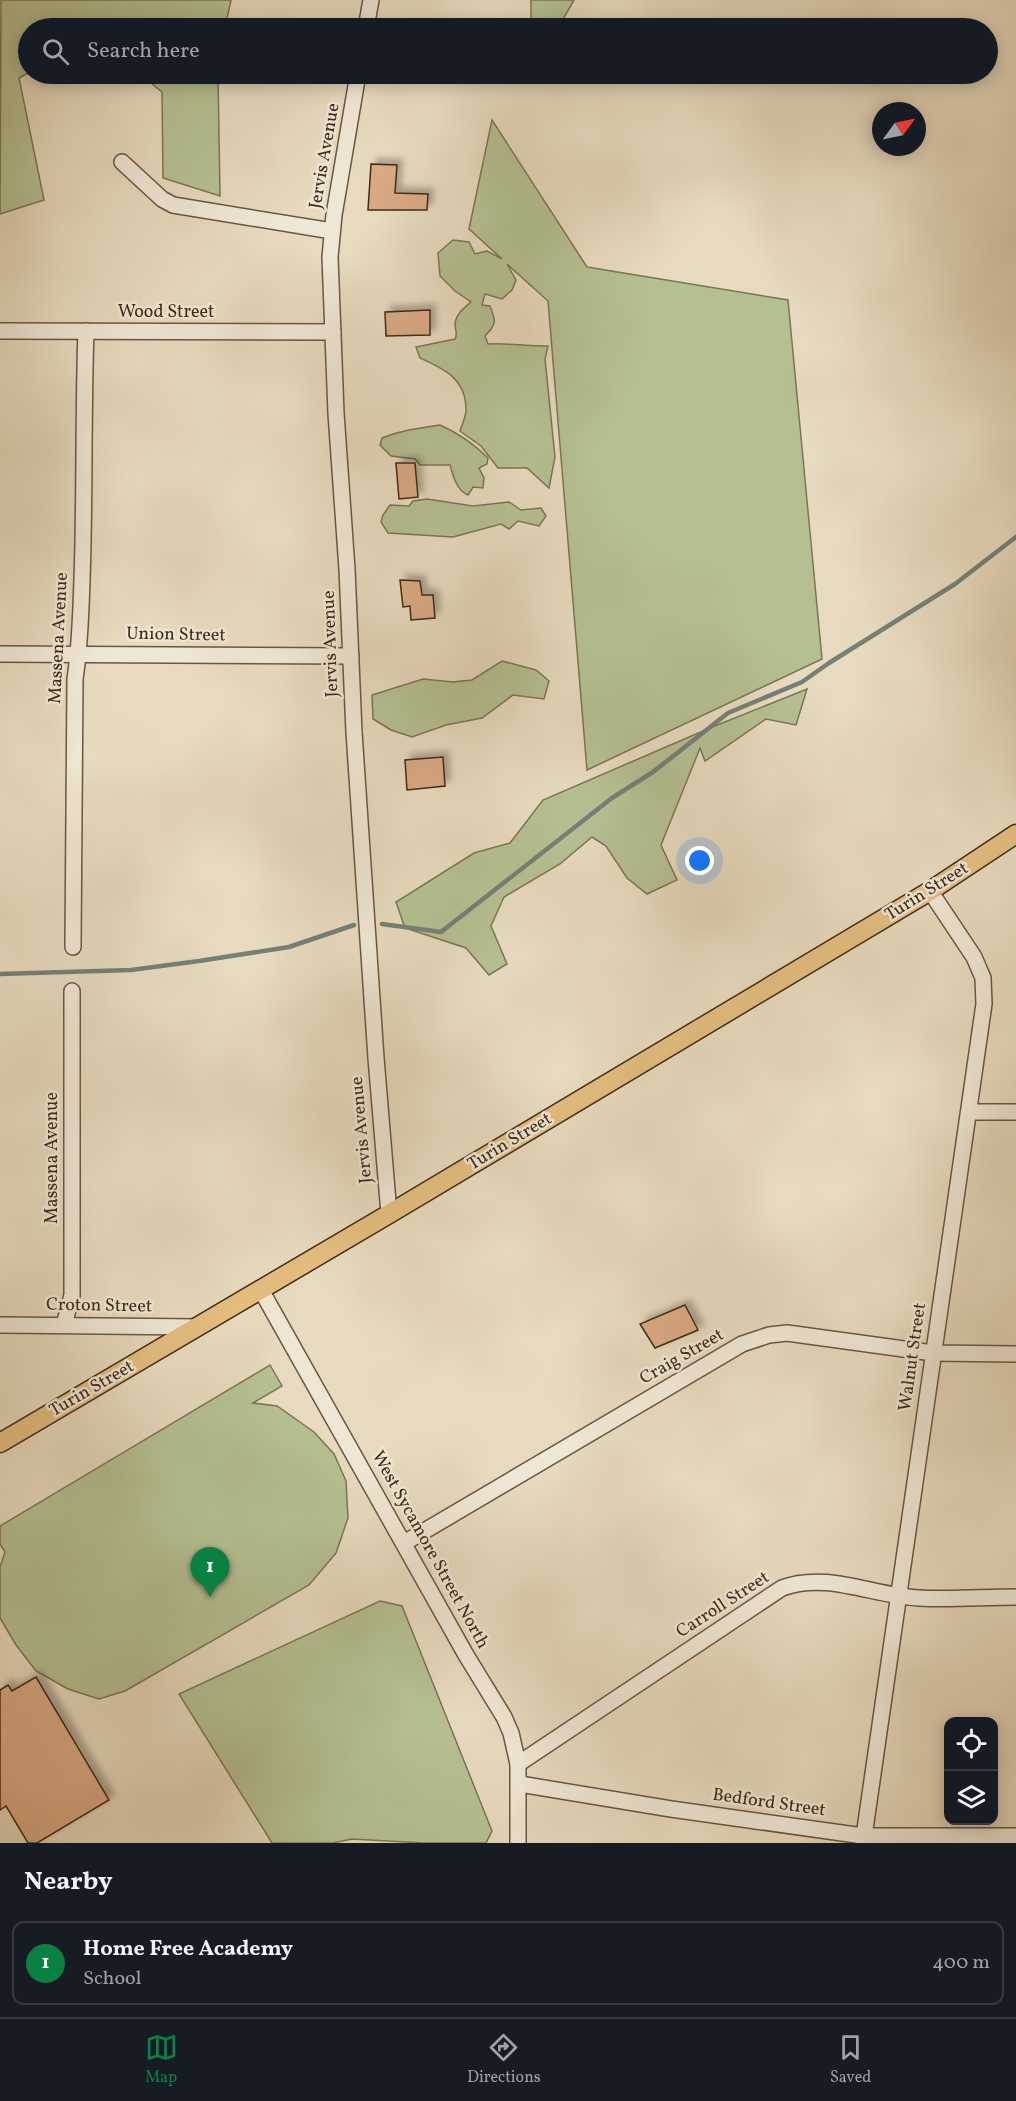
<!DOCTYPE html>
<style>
body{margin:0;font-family:Vollkorn,serif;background:#20242c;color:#f1f3f6}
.controls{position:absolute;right:18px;bottom:18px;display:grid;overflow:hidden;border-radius:12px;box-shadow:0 3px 15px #0003}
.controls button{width:54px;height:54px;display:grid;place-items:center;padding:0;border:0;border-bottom:2px solid #363941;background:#171b24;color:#f1f3f6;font:30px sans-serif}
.compass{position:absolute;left:872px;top:102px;width:54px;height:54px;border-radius:50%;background:#171b24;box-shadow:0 3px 15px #0003;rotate:57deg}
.you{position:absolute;left:700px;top:861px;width:21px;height:21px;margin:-15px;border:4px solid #fff;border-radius:50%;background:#1a73e8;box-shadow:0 0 0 9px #1a73e833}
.badge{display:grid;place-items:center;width:39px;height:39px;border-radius:50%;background:#0b8043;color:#fff;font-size:20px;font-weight:700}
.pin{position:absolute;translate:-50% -50px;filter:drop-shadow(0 2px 3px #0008)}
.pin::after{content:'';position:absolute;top:32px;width:21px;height:18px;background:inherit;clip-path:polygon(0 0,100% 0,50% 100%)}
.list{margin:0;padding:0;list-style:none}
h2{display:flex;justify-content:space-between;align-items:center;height:78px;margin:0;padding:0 24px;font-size:26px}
h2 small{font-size:20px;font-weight:400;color:#9ea1a6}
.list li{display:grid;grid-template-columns:39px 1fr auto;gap:18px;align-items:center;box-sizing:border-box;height:84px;margin:0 12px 12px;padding:0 12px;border:2px solid #363941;border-radius:12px}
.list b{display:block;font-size:22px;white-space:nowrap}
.list p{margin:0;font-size:20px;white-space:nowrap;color:#9ea1a6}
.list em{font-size:20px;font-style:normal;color:#9ea1a6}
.icon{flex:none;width:33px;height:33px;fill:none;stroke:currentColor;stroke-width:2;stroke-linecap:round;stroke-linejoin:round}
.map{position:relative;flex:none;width:1016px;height:1843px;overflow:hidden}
.search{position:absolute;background:#171b24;box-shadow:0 3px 15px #0003;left:18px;right:18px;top:18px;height:66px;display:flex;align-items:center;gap:15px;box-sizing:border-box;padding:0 21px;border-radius:33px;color:#9ea1a6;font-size:22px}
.sheet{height:174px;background:#171b24}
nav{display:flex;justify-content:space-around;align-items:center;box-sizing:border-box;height:84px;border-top:2px solid #363941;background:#171b24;font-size:16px;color:#9ea1a6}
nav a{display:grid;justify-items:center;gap:3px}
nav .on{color:#0b8043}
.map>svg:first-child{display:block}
</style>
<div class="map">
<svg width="1016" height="1843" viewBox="0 0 1016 1843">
<defs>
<filter id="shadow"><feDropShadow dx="5.5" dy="-5.5" stdDeviation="3" flood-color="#0004"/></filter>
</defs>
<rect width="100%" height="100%" fill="#e7dabe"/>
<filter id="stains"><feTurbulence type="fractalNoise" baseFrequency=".00333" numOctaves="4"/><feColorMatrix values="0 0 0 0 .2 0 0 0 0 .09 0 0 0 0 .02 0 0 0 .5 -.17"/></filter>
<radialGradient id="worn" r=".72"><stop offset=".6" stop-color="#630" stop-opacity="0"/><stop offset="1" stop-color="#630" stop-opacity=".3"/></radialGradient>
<!-- green -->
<g fill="#b5c092" stroke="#7c7554" stroke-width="1.5">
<polygon points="1,0 231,0 225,28 28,28 28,73 19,78 44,200 0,214"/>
<polygon points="531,0 574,0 562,21 539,26 539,28 531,28"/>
<polygon points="140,74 218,74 220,196 163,178 162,92"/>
<path d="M492,120L587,267L788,300L822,659L587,770L548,301L507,264L516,280L512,290L502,299L485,294L482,305L490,306C496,321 497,324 485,336L488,344C508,343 528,346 548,346L545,359L555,457L549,488L527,468H498L481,446L460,431C462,424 467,415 466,408C465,378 444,369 420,358L416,347L455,339C458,333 455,330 455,324C456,314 464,308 471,302L455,291L440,276L438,253L453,240L469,242L475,254L487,251L502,259L469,229Z"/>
<path d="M440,425C458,433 474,444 488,458L487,464L479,468L484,478L483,488L473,487L468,495C457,491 453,476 450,465H420L415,459L391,456L380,445L382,438C402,430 419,428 440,425Z"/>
<polygon points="427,499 473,506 509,502 521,510 541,508 546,516 539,526 518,521 509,529 501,524 453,537 388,533 381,522 383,515 390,505 409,506 413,501"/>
<polygon points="502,661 536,670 549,681 544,699 513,695 482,718 446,725 412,737 391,730 373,719 372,695 423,679 453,682 472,680"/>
<polygon points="807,689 796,725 766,719 705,761 700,748 661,845 677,880 647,894 627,878 606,846 592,837 560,864 504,897 491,926 507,964 489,975 466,948 405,928 396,902 474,853 510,843 543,800 710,728"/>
<polygon points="270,1365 282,1386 253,1403 277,1406 314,1432 334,1454 346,1481 348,1518 336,1553 309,1585 125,1691 99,1699 68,1689 36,1671 16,1645 0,1618 0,1567 5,1552 0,1544 0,1526"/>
<polygon points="380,1601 402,1606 492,1831 486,1843 423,1843 352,1839 333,1843 272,1843 179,1694"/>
</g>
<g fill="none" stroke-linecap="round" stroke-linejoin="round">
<!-- stream -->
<g stroke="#758077" stroke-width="4.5">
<polyline points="382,924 441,932 612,798 653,772 728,713 802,682 829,663 955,584 1016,537"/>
<polyline points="0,974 131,970 199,961 289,947 354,925"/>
</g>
</g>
<!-- building -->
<g fill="#d9a984" stroke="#422a17" stroke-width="1.5" filter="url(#shadow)">
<polygon points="371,164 397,165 395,193 428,194 427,210 368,210"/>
<polygon points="430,310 430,335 386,336 385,312"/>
<polygon points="396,463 415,463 418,497 399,499"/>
<polygon points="400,580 420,581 422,595 433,595 435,618 411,620 410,606 403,607"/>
<polygon points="443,757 445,786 407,790 405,760"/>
<polygon points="685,1305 698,1330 655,1348 640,1324"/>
<polygon points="36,1677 109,1800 37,1843 28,1843 6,1806 0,1810 0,1690 8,1685 12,1691"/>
</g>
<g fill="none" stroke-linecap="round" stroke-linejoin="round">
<defs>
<g id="minor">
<polyline points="366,28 371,0"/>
<polyline points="358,74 334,215 330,257 336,413 347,569 354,732 376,1058 389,1214"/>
<polyline points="122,162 162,199 173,205 332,231"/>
<polyline points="0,331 333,332"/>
<polyline points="0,654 351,656"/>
<path d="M73,947L75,679C80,646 81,613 82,579C85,496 83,414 86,331"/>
<polyline points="969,1112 1016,1112"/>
<polyline points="261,1290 466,1655 504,1717 511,1733 518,1764 518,1843"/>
<polyline points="0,1325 198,1327"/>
<polyline points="64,1325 72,1295 72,991"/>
<polyline points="404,1543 742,1344 769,1335 787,1333 933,1353 1016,1354"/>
<path d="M518,1764L782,1588C827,1571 873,1596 919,1598C951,1600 984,1597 1016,1597"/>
<polyline points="520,1784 671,1809 863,1836 1016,1836"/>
<polyline points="863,1843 984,1004 983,978 974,957 930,891"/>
</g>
<polyline id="major" points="0,1443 389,1214 930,891 1016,834"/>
</defs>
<!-- minor casing -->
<use href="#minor" stroke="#6b5641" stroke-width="18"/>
<!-- major casing -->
<use href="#major" stroke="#422a17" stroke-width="21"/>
<!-- minor -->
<use href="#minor" stroke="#efe7d5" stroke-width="15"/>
<!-- major -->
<use href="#major" stroke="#e4bd7f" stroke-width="18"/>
</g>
<g text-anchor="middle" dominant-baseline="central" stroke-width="5" stroke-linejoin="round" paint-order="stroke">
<!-- street labels -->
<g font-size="18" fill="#422a17" stroke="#efe7d5">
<text transform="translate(325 156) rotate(-80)">Jervis Avenue</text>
<text x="166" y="312">Wood Street</text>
<text transform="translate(176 635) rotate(1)">Union Street</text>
<text transform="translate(59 638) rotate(-87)">Massena Avenue</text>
<text transform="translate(331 644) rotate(-92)">Jervis Avenue</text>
<text transform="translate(927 892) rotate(-32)">Turin Street</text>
<text transform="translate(362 1130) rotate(-95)">Jervis Avenue</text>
<text transform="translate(510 1142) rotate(-31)">Turin Street</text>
<text transform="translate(52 1158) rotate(-90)">Massena Avenue</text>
<text transform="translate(99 1306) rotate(1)">Croton Street</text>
<text transform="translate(682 1357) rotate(-30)">Craig Street</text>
<text transform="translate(913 1357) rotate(-82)">Walnut Street</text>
<text transform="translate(92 1389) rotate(-30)">Turin Street</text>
<text transform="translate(430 1550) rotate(61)">West Sycamore Street North</text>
<text transform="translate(723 1605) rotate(-33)">Carroll Street</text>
<text transform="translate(769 1803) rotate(8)">Bedford Street</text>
</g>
</g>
<rect width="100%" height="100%" filter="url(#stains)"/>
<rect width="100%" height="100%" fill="url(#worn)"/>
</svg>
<div class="controls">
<button><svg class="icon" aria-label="locate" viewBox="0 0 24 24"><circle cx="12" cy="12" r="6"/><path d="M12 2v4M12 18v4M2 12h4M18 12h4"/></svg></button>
<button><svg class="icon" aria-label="layers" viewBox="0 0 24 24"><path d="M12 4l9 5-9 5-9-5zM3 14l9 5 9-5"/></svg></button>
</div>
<svg class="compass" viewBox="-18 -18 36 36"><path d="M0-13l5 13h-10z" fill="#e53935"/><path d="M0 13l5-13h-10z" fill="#9ea1a6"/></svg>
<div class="you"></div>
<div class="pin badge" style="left:210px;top:1597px">1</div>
<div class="search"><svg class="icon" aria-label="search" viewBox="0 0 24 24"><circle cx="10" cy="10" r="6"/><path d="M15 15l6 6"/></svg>Search here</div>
</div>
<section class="sheet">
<h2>Nearby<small></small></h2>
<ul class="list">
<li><span class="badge">1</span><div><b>Home Free Academy</b><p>School</p></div><em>400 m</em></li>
</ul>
</section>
<nav>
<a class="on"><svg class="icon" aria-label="map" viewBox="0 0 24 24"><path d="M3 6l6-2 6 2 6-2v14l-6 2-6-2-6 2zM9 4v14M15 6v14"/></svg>Map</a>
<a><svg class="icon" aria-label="directions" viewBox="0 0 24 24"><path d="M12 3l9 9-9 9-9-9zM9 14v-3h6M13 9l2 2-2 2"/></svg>Directions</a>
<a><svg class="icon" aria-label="saved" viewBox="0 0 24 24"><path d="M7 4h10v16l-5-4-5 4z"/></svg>Saved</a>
</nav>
